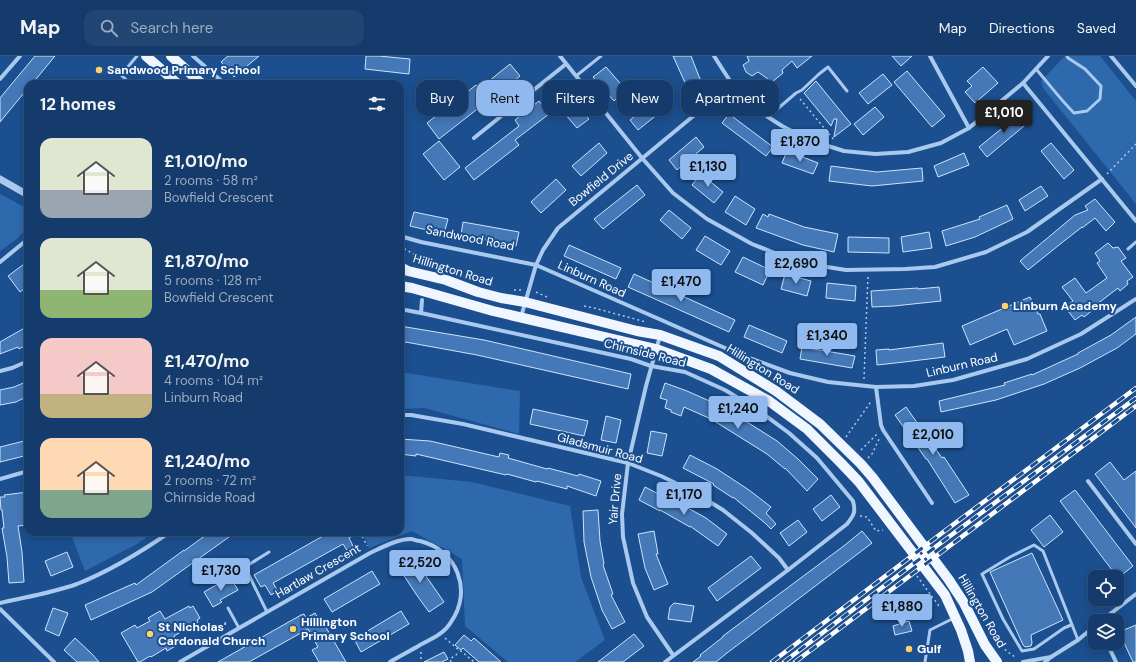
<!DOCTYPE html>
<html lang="en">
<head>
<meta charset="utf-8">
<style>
  :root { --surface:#143b6b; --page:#214673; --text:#f1f3f6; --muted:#9dadc1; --line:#33557e; --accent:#90b9f0 }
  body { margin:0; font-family:"DM Sans",sans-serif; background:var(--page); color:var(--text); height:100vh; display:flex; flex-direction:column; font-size:15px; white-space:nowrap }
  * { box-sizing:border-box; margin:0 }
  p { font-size:13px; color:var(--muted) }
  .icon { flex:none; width:22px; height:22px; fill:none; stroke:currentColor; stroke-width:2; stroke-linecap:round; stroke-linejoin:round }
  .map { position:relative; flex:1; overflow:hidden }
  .drawer { position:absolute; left:24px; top:24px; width:380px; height:456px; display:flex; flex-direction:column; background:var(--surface); border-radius:12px; box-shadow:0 2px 10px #0003,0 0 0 1px var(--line) }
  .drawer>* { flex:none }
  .top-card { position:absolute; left:416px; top:24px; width:380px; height:36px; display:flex; gap:8px }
  .tools { position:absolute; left:1088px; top:514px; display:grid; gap:8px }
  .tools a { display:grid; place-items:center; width:36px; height:36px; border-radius:8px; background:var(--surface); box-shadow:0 2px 10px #0003,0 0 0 1px var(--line); font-size:20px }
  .price { position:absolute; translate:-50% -34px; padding:0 9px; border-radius:4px; background:var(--accent); color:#111; font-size:13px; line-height:26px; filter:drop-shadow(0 1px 2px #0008) }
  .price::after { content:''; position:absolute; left:50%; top:24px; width:12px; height:9px; margin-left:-6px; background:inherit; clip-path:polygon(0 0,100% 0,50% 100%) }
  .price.current { background:#222; color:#fff }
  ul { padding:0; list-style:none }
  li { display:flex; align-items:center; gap:12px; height:100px; padding:0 16px }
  li span { display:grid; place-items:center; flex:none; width:112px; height:80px; border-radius:12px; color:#555 }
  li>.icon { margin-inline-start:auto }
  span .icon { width:48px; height:48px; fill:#fffc; stroke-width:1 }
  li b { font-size:17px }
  h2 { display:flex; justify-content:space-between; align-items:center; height:48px; padding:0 16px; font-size:17px }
  .tag { padding:0 14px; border-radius:12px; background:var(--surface); box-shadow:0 2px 10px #0003,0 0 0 1px var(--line); font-size:14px; line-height:36px }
  .tag.current { background:var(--accent); color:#111 }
  header { display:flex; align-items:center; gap:24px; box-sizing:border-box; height:56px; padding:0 20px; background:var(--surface); border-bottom:1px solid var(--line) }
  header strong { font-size:19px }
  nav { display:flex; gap:22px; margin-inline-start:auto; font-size:14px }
  .search { width:280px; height:36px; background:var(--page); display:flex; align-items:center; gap:10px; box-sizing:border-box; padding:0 14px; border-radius:12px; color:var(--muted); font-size:15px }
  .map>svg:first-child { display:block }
  .green { fill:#2e69ad }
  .building { fill:#4478b7; stroke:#cfe3fa }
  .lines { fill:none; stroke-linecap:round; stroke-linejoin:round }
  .path { stroke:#a9c9ee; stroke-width:1.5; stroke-dasharray:2 3; stroke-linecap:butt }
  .service { stroke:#a9c9ee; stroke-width:3 }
  .minor { stroke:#a9c9ee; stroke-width:4 }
  .tertiary { stroke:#a9c9ee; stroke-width:7 }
  .primary { stroke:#f0f6ff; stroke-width:10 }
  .rail-casing { stroke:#fff; stroke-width:4.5 }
  .rail { stroke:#1b4f8f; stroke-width:3; stroke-dasharray:9; stroke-linecap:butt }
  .poi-dot { fill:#ffd166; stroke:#1b4f8f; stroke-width:1.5 }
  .labels { text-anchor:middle; stroke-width:4; stroke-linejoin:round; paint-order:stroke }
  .poi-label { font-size:12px; font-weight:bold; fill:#fff; stroke:#1b4f8f; text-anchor:start }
  .street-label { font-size:12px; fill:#fff; stroke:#1b4f8f }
</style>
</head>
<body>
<header>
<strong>Map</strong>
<div class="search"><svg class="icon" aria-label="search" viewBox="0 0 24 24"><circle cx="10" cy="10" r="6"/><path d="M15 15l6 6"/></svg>Search here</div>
<nav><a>Map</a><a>Directions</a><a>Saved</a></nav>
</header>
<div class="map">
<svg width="1136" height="606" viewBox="0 0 1136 606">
  <rect width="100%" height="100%" fill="#1b4f8f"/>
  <g class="green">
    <path d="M1065,0H1100L1136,45V148L1043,32L1041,25Z"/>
    <path d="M0,138L28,153V171L18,182L0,195Z"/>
    <path d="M400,316L520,335L519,378L424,352L400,353Z"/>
    <path d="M400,419L472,426L570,450L581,521L605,584L575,606H508L465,570L462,503L412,475L369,492L362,476H400Z"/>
    <path d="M70,476H154L137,488L85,515Z"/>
  </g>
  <g class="building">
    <path d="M35,0H55L32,28H28V32L0,66V42Z"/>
    <path d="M228,0H259L234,21L221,6Z"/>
    <path d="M366,0H379L410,3L409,18L365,13Z"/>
    <path d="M673,0H691L700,23L686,29Z"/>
    <path d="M747,0H812L797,12L792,5L782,14L783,17L772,26L758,16L752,20L746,16L743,9L749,5Z"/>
    <path d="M892,0H912L901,10Z"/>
    <path d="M510,8L520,20L495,41L494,40L439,83L427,67L476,29L479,33Z"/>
    <path d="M606,11L626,34L614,45L593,21Z"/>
    <path d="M983,11L998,27L975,47L965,36L972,30L967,25Z"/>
    <path d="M907,15L945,60L932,71L894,26Z"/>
    <path d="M883,18L892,29L868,48L859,37Z"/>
    <path d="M816,25L851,68L834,81L837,63H834L831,70L804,37Z"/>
    <path d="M569,39L589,63L577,72L557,49Z"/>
    <path d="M660,40L668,50L638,74L630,64Z"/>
    <path d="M539,45L549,58L515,84L519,89L474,124L465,112L519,70L515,64Z"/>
    <path d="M875,51L884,61L863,79L854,68Z"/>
    <path d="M1022,56L1030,65L987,101L979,91Z"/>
    <path d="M729,58L773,91L766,100L722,67Z"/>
    <path d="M696,81L704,91L677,114L669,104Z"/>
    <path d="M439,85L460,111L444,124L423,98Z"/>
    <path d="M599,87L607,97L581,120L572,110Z"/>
    <path d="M1051,87L1074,114L1064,123L1041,95Z"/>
    <path d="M787,95L818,107L813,118L782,107Z"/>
    <path d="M964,97L969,109L938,121L934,110Z"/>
    <path d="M831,110L877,116L922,112L923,125L872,130L829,125Z"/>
    <path d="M701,118L723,136L714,147L692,129Z"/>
    <path d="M556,123L566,134L541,157L531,146Z"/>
    <path d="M637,129L645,139L603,173L594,163Z"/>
    <path d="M1041,130L1048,140L1025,155L1019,144Z"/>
    <path d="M735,140L755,153L746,169L725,156Z"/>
    <path d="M1095,143L1115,166L1106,175L1095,162L1082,172V171L1064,185L1028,214L1020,205L1075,159L1088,154L1085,150Z"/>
    <path d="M1007,149L1013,163L975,181L946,190L942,175L980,163L979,161Z"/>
    <path d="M669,154L691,172L682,183L660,164Z"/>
    <path d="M414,156L448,163L444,178L410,170Z"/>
    <path d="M763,158L768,161L769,158L804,171L838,178L834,196L803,189L756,172Z"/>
    <path d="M463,166L519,176L516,190L461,179Z"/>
    <path d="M929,176L932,192L903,196L901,181Z"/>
    <path d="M705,180L730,195L721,209L696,194Z"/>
    <path d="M848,181L889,182V197L848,196Z"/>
    <path d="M1108,187L1113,192L1118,191L1126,202L1121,205L1133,221L1127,225L1128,228L1120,235L1118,232L1092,252L1094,253L1084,261L1082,259L1075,264L1065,251L1073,245L1062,231L1075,222L1086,237L1107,222L1097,207L1100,205L1095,197Z"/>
    <path d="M569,189L621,212L616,223L564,200Z"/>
    <path d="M743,201L770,214L763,229L735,216Z"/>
    <path d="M28,205V230L20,236L8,220Z"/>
    <path d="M634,218L735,264L729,276L628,231Z"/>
    <path d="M785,218L811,225L807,240L781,233Z"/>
    <path d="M827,227L856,230L855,245L826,242Z"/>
    <path d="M939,231L941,245L894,250L872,251L871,235L918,232V233Z"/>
    <path d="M1030,241L1038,258H1040L1047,275L1014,289L1007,273L970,289L962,270Z"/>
    <path d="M1136,261V278L1117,292L1080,312L1044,328L996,344L941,356L939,345L1005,329L1004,327L1032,318V319L1078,298V297L1111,279Z"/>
    <path d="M749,269L787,285L782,297L744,281Z"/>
    <path d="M28,270V288L19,293L18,291L0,298V286Z"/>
    <path d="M400,270L484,284L631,318L628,333L477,299L400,285Z"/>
    <path d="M943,287L945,301L904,306L877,309L876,294L889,293V294Z"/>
    <path d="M802,291L855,300L852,312L800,303Z"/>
    <path d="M28,325V340L16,346L0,349V334L14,331Z"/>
    <path d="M665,327L687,335L723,351L747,366L777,385L798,403L818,423L807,435L785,412V413L767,398L711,363L684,351L681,360L671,356V354L665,352L667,344L660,342Z"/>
    <path d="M906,351L942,402L944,401L969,439L955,447L927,403H926L895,359Z"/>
    <path d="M533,353L588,365L584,380L530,368Z"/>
    <path d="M606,360L621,364L616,387L601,384Z"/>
    <path d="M651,375L667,378L662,400L647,397Z"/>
    <path d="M400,383L430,385L499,401L500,397L509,399L508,402L547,413L548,412L578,420L579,418L601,425L596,440L567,430V433L537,425L536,426L507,418L506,419L416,398V400L400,398Z"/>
    <path d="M28,384V399L0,406V391Z"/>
    <path d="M690,399L717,413L749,434L771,451L766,457L776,468L771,473L765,467L733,441V442L713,429L714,428L683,412Z"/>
    <path d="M1110,406L1124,424L1136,415V472L1095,418Z"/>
    <path d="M645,431L676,447L677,446L706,462L727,478L718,490L690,470V471L660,454V455L639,444Z"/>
    <path d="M1075,434L1133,510L1118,522L1060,445Z"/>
    <path d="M28,436V469L18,470L22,496L24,526L9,527L7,501L2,472H4L2,454H1L0,441H5L4,439Z"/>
    <path d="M831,439L840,451L822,465L813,453Z"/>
    <path d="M598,454L600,485L604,508L603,509L613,538L611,539L625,566L612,573L602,554L591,521L584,486L583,455Z"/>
    <path d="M1050,459L1063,476L1044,491L1031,474Z"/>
    <path d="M798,464L807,476L789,490L780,477Z"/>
    <path d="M654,475L658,498H656L668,528L654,534L645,512L638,478Z"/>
    <path d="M862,475L872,487L847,506L727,597L716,606H693L701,600L700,599L723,581V580L845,489Z"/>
    <path d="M210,476H236L152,536L91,564L85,549L135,527L136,529L184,494V495Z"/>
    <path d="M330,476H358L349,482L354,492L348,496L343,488L273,527L278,535L271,539L265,529L261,531L254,519Z"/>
    <path d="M67,496L73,511L51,520L45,505Z"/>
    <path d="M1032,497L1063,564L1031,579L1032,587L1031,590L1025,591L1023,589L990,516Z"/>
    <path d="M412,500L444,546L429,556L416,538L397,509Z"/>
    <path d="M751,500L761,512L717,545L708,532Z"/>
    <path d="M372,515L380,528L332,556L324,543Z"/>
    <path d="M230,521L238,534L220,544L222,546L213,551L204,536Z"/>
    <path d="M674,547L694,550L691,566L668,563L670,551Z"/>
    <path d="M189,550L190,552L193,550L200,562L197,564L198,566L174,580L179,588L167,595L166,592L151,601L150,600L140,606H138L121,577L135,569L137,572L150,565L148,562L160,555L165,563Z"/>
    <path d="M53,552L68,557L59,580L45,574Z"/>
    <path d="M401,555L409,568L361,596L354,583Z"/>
    <path d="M315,557L318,562L320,561L346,606H319L312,594L318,591L308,573L249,606H218L301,559L304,558L306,562Z"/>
    <path d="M909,565L912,575L895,579L893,570Z"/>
    <path d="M1136,569V606H1133L1119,576Z"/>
    <path d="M634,578L644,590L623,606H598Z"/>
    <path d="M464,579L471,585L474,582L501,606H479L463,592L461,594L455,589Z"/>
    <path d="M75,582L92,598L99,606H77L64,594Z"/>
    <path d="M444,596L448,603L442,606H424Z"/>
  </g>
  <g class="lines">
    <g class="path">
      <path d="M800,43L835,85"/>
      <path d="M1107,118L1136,88"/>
      <path d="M400,190L427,206L439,211"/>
      <path d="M514,234H523"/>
      <path d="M536,236L547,241"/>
      <path d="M584,250L594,252L646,266"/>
      <path d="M864,323L868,219"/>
      <path d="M846,381L870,347L872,346"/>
      <path d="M861,394L878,377"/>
      <path d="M868,402L872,398L880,381"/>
      <path d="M860,460L867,461L876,475L883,474"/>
      <path d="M360,476L367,490"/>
      <path d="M914,516L939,550"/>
      <path d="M989,574C998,586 1004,595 1017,602"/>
      <path d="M445,582L460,595H461L474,606"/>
      <path d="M421,596V606"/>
      <path d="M451,606L450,603L456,599L459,595"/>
    </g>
    <g class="service">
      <path d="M1036,13C1049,28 1060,43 1074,57L1087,55L1100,43L1101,30L1085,13L1068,2L1067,0"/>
      <path d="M576,20L601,0"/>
      <path d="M131,28L121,19L137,0"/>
      <path d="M768,61L796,37L802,34L819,18L828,11L847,35"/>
      <path d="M1128,193L1136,186"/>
      <path d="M228,552L239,572"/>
      <path d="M267,556L245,511L269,496"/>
      <path d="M1071,569L1064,572L1034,593L1022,595L1003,563L982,518L1010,501L1034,489L1043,495L1078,584"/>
      <path d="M925,606L930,574L954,562"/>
    </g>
    <g class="minor">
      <path d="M193,0L225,28"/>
      <path d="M560,0L642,102L673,137L707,163L752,188L785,201L821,210L846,214L905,213L935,211L986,196L1027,176L1102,123"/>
      <path d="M714,0L732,28L749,45L768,61L782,70L809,84L844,95L875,98L908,96L941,87L969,72L1023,27L1048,0"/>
      <path d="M930,0L969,72"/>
      <path d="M1111,0L1136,30"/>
      <path d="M0,23L20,0"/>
      <path d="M1023,27L1136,165"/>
      <path d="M474,82L566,8"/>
      <path d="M400,180L421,186L536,209L741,299L790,317L828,326L876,331L914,330L953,324L1027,303L1081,278L1136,243"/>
      <path d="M0,206L28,183"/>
      <path d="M400,253L421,257L631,303L651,310L685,316L725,334L758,354L789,377L817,402L853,445C856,456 854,459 847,468L788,514L665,606"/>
      <path d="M421,257L422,244"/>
      <path d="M521,261L536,209L543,194L558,172L732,28"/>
      <path d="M660,280L646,330L628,407L622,458L623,481L633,527L647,561L673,599"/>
      <path d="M0,315L12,312L28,305"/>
      <path d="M876,331L881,369L883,374L932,447"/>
      <path d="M400,359H411L463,368L628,407L661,420L692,435L723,454L752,477L779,502L788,514"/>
      <path d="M0,423L28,415"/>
      <path d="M1088,425L1136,488"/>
      <path d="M0,547C26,541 52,537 77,528C110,515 141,496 170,476"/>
      <path d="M0,553L54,606"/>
      <path d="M1101,565L1136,538"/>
      <path d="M1107,587L1116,606"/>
      <path d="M180,606L370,497C383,491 397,483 411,483C413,483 417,485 420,485C457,494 473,535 451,566C444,578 431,583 420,589C410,595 400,600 390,606"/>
      <path d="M1023,606L1051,601"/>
      <path d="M1045,606L1051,601L1078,584L1095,570"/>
    </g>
    <path class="tertiary" d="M0,123L28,139"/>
    <g class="primary">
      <path d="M146,0L178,28"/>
      <path d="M171,0L202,28"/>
      <path d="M400,211L408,215L446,224L478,236L501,242L525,246L637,275L660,279L719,300L776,335L820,368L861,408L873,422L949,524L964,547L985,589L997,606"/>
      <path d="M400,230L412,232L493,255L656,293L711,313L769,345L807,373L841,407L859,426L945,539L961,574L968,595L970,606"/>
    </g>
    <defs>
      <g id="rail">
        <path d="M772,606L942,477L1136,332"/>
        <path d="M784,606L946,483L1136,342"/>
        <path d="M795,606L1136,350"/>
      </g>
    </defs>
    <use href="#rail" class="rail-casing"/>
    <use href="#rail" class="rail"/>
  </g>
  <g class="poi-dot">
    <circle cx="99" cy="14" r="4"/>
    <circle cx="1005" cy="250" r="4"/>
    <circle cx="293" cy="573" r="4"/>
    <circle cx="150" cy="578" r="4"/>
    <circle cx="909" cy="593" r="4"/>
  </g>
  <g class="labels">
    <g class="poi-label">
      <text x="107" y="18">Sandwood Primary School</text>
      <text x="1013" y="254">Linburn Academy</text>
      <text x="301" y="570">Hillington<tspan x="301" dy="14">Primary School</tspan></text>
      <text x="158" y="575">St Nicholas'<tspan x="158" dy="14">Cardonald Church</tspan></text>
      <text x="917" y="597">Gulf</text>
    </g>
    <g class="street-label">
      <text transform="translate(601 123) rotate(-39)" y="4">Bowfield Drive</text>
      <text transform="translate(470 182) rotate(11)" y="4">Sandwood Road</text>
      <text transform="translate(453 214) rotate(17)" y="4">Hillington Road</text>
      <text transform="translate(592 223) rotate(24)" y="4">Linburn Road</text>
      <text transform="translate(645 297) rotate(14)" y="4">Chirnside Road</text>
      <text transform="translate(962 309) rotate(-13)" y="4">Linburn Road</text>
      <text transform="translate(763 313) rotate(32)" y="4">Hillington Road</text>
      <text transform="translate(600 392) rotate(15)" y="4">Gladsmuir Road</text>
      <text transform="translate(615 443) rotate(-85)" y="4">Yair Drive</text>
      <text transform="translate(318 515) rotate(-30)" y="4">Hartlaw Crescent</text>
      <text transform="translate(982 555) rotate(60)" y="4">Hillington Road</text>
    </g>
  </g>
</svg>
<div class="tools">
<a><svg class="icon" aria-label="locate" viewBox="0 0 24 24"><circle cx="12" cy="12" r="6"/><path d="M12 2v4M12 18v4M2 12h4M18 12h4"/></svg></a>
<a><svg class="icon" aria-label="layers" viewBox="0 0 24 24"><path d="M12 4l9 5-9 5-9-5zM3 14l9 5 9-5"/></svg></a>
</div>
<b class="price current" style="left:1004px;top:78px">£1,010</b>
<b class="price" style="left:800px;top:107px">£1,870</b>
<b class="price" style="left:708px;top:132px">£1,130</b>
<b class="price" style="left:796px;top:229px">£2,690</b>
<b class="price" style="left:681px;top:247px">£1,470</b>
<b class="price" style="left:827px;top:301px">£1,340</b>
<b class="price" style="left:738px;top:374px">£1,240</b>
<b class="price" style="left:933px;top:400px">£2,010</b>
<b class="price" style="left:684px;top:460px">£1,170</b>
<b class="price" style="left:420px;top:528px">£2,520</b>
<b class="price" style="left:221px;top:536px">£1,730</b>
<b class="price" style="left:902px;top:572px">£1,880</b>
<div class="top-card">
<a class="tag">Buy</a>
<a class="tag current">Rent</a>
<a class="tag">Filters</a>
<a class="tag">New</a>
<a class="tag">Apartment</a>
</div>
<section class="drawer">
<h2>12 homes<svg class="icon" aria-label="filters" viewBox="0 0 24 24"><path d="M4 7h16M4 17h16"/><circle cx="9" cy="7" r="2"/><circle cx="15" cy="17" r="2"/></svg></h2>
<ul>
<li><span style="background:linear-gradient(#dfe7d0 65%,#9aa5b1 0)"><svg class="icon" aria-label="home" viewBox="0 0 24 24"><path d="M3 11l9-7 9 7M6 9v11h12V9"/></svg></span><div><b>£1,010/mo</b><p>2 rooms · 58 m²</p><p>Bowfield Crescent</p></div></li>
<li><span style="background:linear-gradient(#dfe7d0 65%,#8fb573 0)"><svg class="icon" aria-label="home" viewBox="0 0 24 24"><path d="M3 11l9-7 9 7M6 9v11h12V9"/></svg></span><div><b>£1,870/mo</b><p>5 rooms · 128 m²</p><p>Bowfield Crescent</p></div></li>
<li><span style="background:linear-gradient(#f6c9c9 70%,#c2b280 0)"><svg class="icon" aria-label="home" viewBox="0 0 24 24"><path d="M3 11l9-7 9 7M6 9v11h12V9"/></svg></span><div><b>£1,470/mo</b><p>4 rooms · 104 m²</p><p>Linburn Road</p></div></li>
<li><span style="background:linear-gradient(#ffd9b3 65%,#7fa58c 0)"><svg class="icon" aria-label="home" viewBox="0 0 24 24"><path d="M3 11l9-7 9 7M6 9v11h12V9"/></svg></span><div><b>£1,240/mo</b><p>2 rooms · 72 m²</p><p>Chirnside Road</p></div></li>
</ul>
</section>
</div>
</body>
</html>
